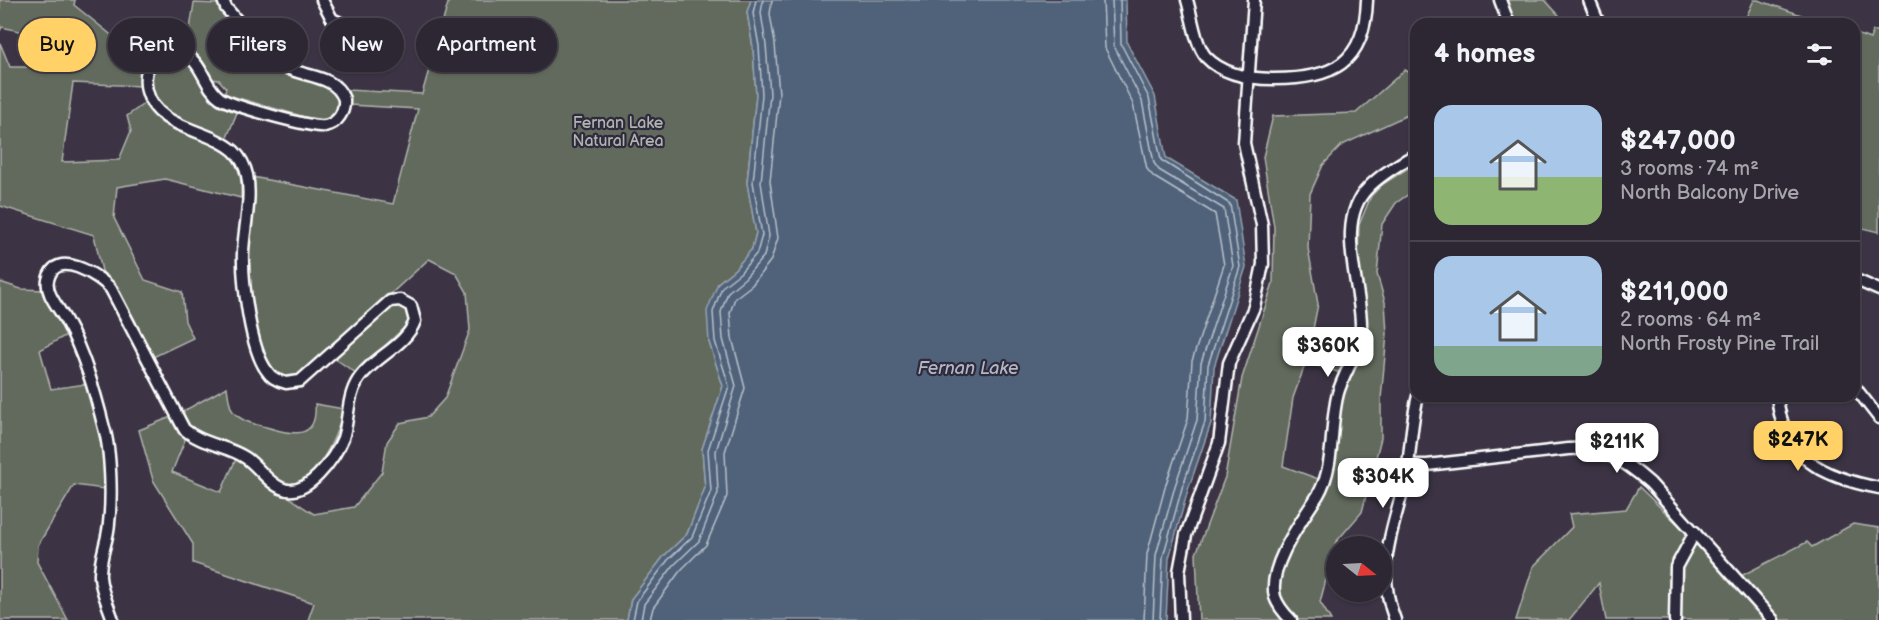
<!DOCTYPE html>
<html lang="en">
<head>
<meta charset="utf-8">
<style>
  :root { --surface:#2d2733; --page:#39333f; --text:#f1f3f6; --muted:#a7a5ac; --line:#48444e; --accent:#ffd166 }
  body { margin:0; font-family:"Balsamiq Sans",sans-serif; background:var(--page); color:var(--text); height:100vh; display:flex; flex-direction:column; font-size:22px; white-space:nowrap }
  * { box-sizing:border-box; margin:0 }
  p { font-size:20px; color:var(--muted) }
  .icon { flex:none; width:33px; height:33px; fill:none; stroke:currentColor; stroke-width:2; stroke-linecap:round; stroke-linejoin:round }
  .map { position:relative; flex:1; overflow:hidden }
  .drawer { position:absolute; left:1410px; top:18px; width:450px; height:384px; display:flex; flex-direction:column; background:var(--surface); border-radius:18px; box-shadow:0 2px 4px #0004,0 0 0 2px var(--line) }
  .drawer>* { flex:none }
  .guide { position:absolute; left:18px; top:18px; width:570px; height:54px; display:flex; gap:12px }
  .needle { width:39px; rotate:108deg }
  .tools { position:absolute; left:1326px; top:536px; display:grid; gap:12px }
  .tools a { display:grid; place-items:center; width:66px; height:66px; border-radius:50%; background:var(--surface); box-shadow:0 2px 4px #0004,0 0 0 2px var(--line); font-size:30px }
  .price { position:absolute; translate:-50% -51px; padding:0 14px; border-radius:12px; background:#fff; color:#222; font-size:20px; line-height:39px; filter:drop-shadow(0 2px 3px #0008) }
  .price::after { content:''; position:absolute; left:50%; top:36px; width:18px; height:14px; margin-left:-9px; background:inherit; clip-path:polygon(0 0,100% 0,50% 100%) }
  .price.current { background:var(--accent); color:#111 }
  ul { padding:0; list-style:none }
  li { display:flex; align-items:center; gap:18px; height:150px; padding:0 24px }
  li+li { border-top:2px solid var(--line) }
  li span { display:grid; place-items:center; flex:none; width:168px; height:120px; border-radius:18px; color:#555 }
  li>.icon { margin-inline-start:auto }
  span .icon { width:72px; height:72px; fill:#fffc; stroke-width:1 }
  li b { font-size:26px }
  h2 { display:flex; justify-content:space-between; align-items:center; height:72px; padding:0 24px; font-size:26px }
  .tag { padding:0 21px; border-radius:27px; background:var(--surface); box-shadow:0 2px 4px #0004,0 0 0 2px var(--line); font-size:21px; line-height:54px }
  .tag.current { background:var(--accent); color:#111 }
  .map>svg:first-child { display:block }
  .green { fill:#626a5d; stroke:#b0b4ae; stroke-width:1.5 }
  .water { fill:#4f627a; stroke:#95a1af; stroke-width:1.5 }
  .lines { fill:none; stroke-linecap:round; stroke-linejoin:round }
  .shore { stroke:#b9c0ca; stroke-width:1.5 }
  .minor-casing { stroke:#fff; stroke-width:15 }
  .minor { stroke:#2f2a3d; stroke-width:10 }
  .labels { text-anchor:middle; stroke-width:4.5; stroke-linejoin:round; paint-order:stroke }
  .park-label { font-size:16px; fill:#b0b4ae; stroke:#2f2a3d }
  .water-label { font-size:18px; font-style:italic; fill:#b0b8c3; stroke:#2f2a3d }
</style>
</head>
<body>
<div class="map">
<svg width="1879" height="620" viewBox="0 0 1879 620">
  <rect width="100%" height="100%" fill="#3c3444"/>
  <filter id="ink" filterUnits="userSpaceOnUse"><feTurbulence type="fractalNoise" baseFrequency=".0167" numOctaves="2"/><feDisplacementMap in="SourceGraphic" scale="12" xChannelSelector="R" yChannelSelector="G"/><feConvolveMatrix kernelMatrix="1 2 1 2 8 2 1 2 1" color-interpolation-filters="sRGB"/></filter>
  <g filter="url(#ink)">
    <g class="green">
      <path d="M0,0H75L74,5L145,62L141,86L73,83L62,162L119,160L131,131L127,116L145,103L157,117L227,152C241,167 242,179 241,198L165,179L117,187L114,218L145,280L182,292L185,321L193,338L151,358L123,298L102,271L94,235L0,206V43L10,67H54L23,32L2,27L0,31Z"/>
      <path d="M449,0H751L747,12L753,47L756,95L747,182L756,233L752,249L735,269L718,283L709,342L723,386L702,449L705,488L687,534L664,556L631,599L627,620H308L314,603L193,563V544L153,480L139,430L171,417L186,437L172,472L221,492L236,459C263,475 286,497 314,514L354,507L382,472L387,442L400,423L428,417L445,398L470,330L467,292L456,273L429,259L305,372C295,376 285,380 275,372C259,359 248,287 248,265C247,236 252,206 252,177L393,204L418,109L350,105L347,90L422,94Z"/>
      <path d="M1505,0H1545L1567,24H1515Z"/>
      <path d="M1754,0H1758L1827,24H1743Z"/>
      <path d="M194,3L220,4L261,55L278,70L334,90C340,102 340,110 331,120L319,121L224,94L226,88L219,80L211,79L198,58L187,49Z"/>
      <path d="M276,14L303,31L293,47L266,31Z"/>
      <path d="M1873,31H1879V232L1854,226V33L1870,39Z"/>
      <path d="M173,57L185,59C207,84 203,96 238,110L226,140C200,128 144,115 150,77C152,64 163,60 173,57Z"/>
      <path d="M1405,70L1416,76V111L1342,145L1323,165L1310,194L1308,248L1318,304L1310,344L1347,355L1341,373L1306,362L1293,398L1283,466L1329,483L1344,387L1367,343V323L1358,259L1359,225L1371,196L1383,184L1416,163V189L1396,203L1382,224L1377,274L1385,302L1387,334L1381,399V438L1362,512L1336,542L1320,602L1331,620H1199L1196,554L1225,477L1242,378L1273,283L1274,227L1263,157L1273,116L1356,113Z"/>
      <path d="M0,282L21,289L43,290L70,333L40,350L51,389L86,384L103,434L104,489L74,485L38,545L37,562L68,620H0Z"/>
      <path d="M396,305L407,310L409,323L356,373L334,358L389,307Z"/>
      <path d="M227,387C228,394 229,404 232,410C239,421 254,424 266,427C290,434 318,442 315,404L344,409C339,431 313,495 283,483C267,477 257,457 240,450C217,439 193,437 180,413Z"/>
      <path d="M1639,487L1735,579L1807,542L1812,547L1853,524L1879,528V620H1606L1599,583L1569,620H1516L1533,567L1572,527L1569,514L1626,509Z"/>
    </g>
    <path class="water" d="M751,0H1126L1127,43L1155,96L1166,158L1236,200L1246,267L1214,367L1211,423L1188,490L1169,558L1166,620H627L631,599L664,556L687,534L705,488L702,449L723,386L709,342L707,311L718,283L735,269L752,249L756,233L747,183L756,95L753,47L747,12Z"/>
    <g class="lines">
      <g class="shore">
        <path d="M1103,0L1105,48L1133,104L1147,169L1154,177L1215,214L1224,265L1192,361L1188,419L1166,484L1147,554L1144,620"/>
        <path d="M1112,0L1114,46L1142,101L1154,163L1159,170L1224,209L1233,266L1201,363L1197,420L1175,486L1156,555L1153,620"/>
        <path d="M1120,0L1121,44L1149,98L1161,160L1230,204L1240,267L1208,365L1205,422L1182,488L1163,557L1160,620"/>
        <path d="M633,620L637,601L668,560L692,537L711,491L708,450L729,386L715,341L713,312L722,287L740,273L757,253L762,235L753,182L762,95L759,46L753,13L756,0"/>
        <path d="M641,620L644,604L674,565L699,541L718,493L716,451L736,386L723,339L721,312L728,292L745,278L764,256L769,236L761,182L770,94L766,45L761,13L763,0"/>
        <path d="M650,620L653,608L680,571L706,545L727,496L725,452L745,388L732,338L730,313L735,298L752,285L771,260L778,238L770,181L779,94L775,44L770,14L772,0"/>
      </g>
      <defs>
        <g id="minor">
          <path d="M322,0L332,19L377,39"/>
          <path d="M1187,0C1192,16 1195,44 1206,57C1223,75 1250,79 1274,79C1332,79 1365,64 1367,0"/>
          <path d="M1500,0L1509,24"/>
          <path d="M1589,0L1599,24"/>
          <path d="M1854,279L1879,290"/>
          <path d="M1854,386L1879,418"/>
          <path d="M1777,396C1783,459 1823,477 1879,488"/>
          <path d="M1408,465H1427L1568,449C1603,447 1624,460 1650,483L1773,620"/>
          <path d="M113,620C109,607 101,591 100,577C99,558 108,541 109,523C112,499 111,451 104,428C95,392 84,353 66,321C60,309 45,294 48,280C55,247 100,276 111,289L184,429C202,445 227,445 246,458C259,467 267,482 281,488C306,500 335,458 343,438C349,419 347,397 358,380C372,358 406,346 415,321L411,306L400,300L390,301L300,381L286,383C278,381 271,378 267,371C250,349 242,280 243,252C244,228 252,199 247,175C245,166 240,157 234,151C208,128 157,130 147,91C145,82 145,72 150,65C157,55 171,50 183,54C202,60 204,87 220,98C232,106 312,128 325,126C338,123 345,112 344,99C334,73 302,78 281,65C260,53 243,26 226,8L223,0"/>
          <path d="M1181,620L1179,572L1186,535L1219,443L1229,363L1254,307L1263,264L1262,225L1244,143L1254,0"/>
          <path d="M1291,620C1285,614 1278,606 1275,597C1267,567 1302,520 1318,495C1336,464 1329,426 1338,393C1345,369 1361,351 1361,325C1361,284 1334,222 1368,188C1381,174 1400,164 1416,154"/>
          <path d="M1395,620C1372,559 1398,524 1408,465C1411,442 1412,419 1418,396"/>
          <path d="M1675,620L1676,567L1695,532"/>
        </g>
      </defs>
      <use href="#minor" class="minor-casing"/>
      <use href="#minor" class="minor"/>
    </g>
  </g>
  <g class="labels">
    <g class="park-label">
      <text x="618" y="128">Fernan Lake<tspan x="618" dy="18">Natural Area</tspan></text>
    </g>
    <g class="water-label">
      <text x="968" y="374">Fernan Lake</text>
    </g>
  </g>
</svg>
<div class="tools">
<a><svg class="needle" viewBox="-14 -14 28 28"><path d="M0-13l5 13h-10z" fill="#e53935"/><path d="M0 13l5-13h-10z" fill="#a7a5ac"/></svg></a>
</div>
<b class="price" style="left:1328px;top:378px">$360K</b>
<b class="price current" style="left:1798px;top:472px">$247K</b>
<b class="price" style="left:1617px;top:474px">$211K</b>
<b class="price" style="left:1383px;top:509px">$304K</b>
<div class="guide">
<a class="tag current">Buy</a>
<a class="tag">Rent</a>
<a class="tag">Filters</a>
<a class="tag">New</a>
<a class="tag">Apartment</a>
</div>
<section class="drawer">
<h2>4 homes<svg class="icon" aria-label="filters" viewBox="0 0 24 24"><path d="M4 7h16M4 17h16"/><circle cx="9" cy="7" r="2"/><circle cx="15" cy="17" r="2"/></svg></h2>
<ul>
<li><span style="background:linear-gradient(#a9c7e8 60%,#8fb573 0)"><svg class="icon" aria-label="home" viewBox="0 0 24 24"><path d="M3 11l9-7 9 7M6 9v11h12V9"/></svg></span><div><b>$247,000</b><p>3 rooms · 74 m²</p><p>North Balcony Drive</p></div></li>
<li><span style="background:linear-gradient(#a9c7e8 75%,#7fa58c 0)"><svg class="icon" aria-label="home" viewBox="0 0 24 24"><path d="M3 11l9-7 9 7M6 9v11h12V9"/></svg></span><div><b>$211,000</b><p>2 rooms · 64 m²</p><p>North Frosty Pine Trail</p></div></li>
</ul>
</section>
</div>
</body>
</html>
